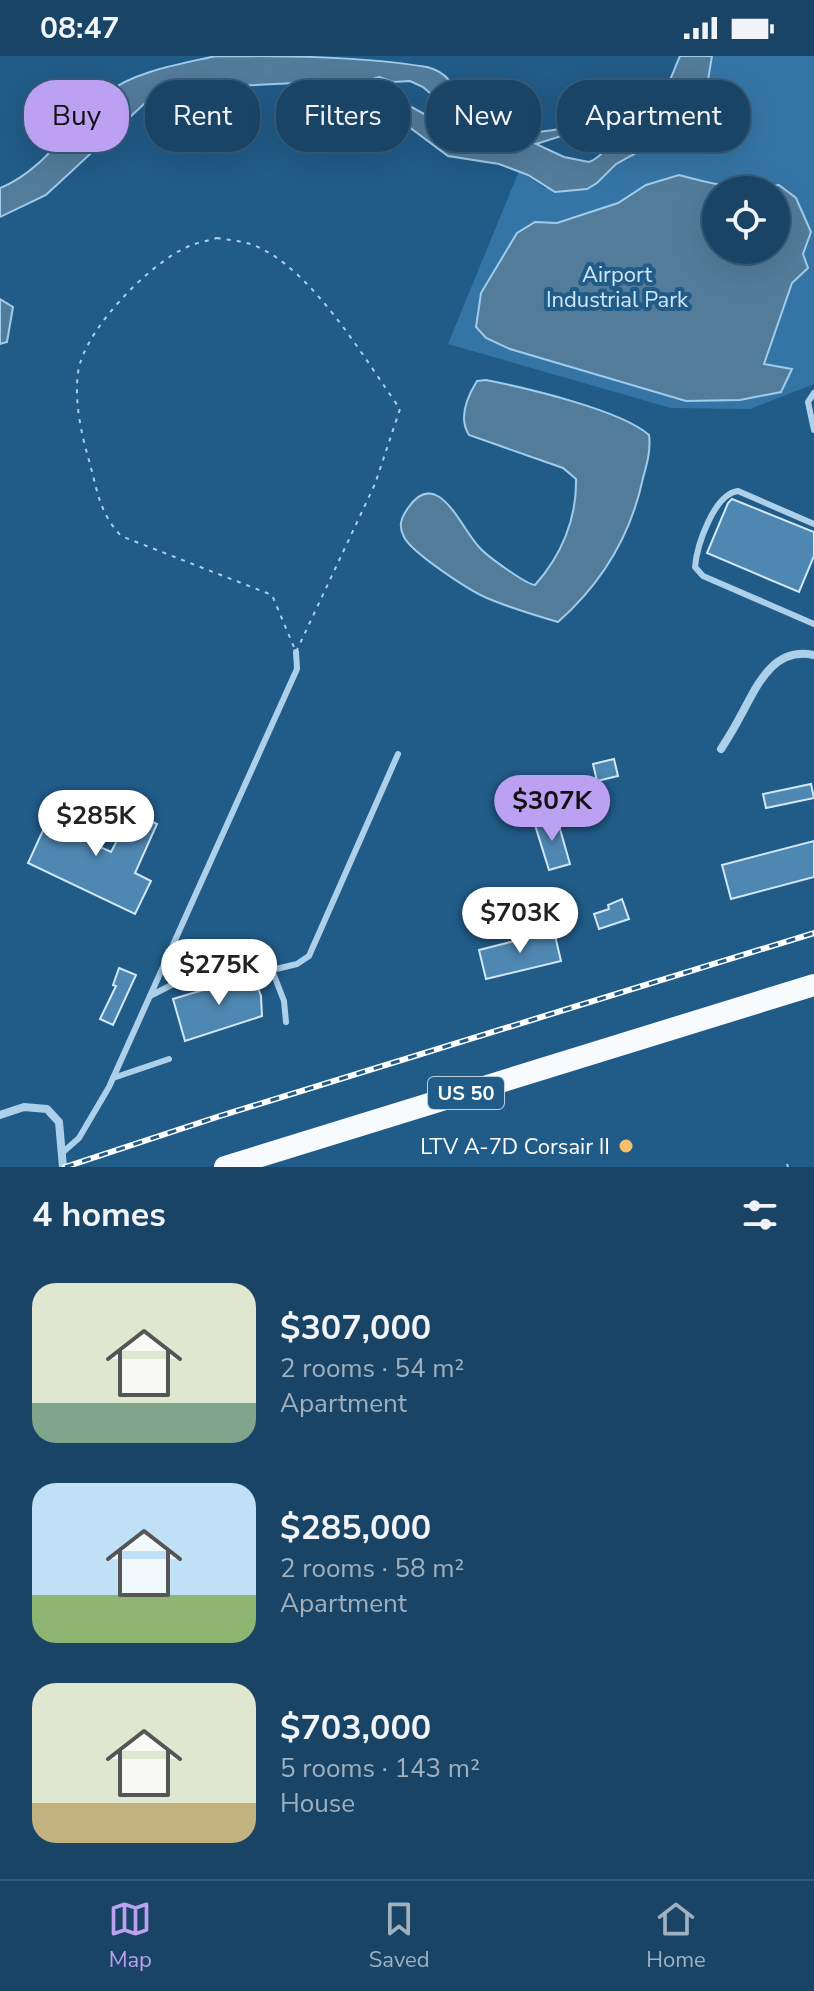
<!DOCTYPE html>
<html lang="en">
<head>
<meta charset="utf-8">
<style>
  :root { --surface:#194466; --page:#264e6f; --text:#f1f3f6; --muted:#9fb0bf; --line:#375c7a; --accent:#bca0f2 }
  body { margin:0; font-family:"Nunito Sans",sans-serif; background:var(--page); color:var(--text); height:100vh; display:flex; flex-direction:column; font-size:30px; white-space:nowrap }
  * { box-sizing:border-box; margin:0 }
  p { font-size:26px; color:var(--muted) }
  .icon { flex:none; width:44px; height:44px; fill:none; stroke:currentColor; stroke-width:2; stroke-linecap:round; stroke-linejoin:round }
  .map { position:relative; height:1111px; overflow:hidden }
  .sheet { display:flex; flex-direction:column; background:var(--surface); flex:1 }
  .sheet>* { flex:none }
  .top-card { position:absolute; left:24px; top:24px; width:766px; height:72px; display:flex; gap:16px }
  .fabs { position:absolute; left:702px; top:120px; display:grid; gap:16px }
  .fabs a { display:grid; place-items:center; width:88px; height:88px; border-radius:50%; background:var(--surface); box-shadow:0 8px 32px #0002,0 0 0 2px var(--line); font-size:40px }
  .price { position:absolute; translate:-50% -68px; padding:0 18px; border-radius:28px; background:#fff; color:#222; font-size:26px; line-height:52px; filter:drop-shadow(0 2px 4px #0008) }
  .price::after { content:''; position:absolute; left:50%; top:48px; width:24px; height:18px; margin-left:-12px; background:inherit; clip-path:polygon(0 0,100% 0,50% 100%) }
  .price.selected { background:var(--accent); color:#111 }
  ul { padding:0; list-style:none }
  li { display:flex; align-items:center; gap:24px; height:200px; padding:0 32px }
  li span { display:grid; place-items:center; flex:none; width:224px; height:160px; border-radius:24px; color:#555 }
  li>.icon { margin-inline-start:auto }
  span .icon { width:96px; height:96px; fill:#fffc; stroke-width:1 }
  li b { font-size:34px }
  h2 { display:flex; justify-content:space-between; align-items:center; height:96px; padding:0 32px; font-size:34px }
  .pill { padding:0 28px; border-radius:32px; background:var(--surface); box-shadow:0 8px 32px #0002,0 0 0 2px var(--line); font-size:28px; line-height:72px }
  .pill.selected { background:var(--accent); color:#111 }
  .status { display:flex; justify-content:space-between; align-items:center; height:56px; padding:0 40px; background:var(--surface); direction:ltr }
  .status svg { height:22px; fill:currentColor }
  .tabs { display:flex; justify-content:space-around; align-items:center; height:112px; border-top:2px solid var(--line); background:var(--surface); font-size:22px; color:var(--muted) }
  .tabs a { display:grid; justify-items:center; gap:4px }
  .tabs .selected { color:var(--accent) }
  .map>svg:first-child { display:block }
  .green { fill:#3575a5; fill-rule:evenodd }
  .water { fill:#537c9b; stroke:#a0cceb; stroke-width:2; fill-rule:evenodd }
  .building { fill:#4e87b2; stroke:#d0e7f7; stroke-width:2 }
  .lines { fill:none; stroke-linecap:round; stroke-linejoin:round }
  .path { stroke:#acd0ea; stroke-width:2; stroke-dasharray:4 6; stroke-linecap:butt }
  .service { stroke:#acd0ea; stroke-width:6 }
  .minor { stroke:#acd0ea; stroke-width:8 }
  .trunk { stroke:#f8fbfe; stroke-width:22 }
  .rail-casing { stroke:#fff; stroke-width:6 }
  .rail { stroke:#215b88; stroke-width:3; stroke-dasharray:9; stroke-linecap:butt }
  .poi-dot { fill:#f7be6d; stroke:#215b88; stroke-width:3 }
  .labels { text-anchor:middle; stroke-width:8; stroke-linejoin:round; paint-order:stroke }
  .shield { fill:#215b88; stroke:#bccedb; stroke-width:2 }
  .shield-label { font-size:20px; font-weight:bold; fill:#fff }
  .park-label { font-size:22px; fill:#d0e7f7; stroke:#215b88 }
  .poi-label { font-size:22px; fill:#fff; stroke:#215b88; text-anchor:end }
</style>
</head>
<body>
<div class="status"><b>08:47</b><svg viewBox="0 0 49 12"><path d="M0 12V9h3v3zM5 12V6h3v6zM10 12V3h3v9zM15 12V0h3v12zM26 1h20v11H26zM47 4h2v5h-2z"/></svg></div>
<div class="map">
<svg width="814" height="1111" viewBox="0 0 814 1111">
  <rect width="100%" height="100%" fill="#215b88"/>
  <path class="green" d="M712,0H814V328L750,353L671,352L448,288L519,115L545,132L597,127L616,108L627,104L653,82L702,35L708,24ZM716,134H776V194H716Z"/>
  <g class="water">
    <path d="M216,0C286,0 359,0 427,11C463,20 455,55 482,71C503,85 552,73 577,71C591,69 606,72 620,70C628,69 640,62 647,57C665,43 671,20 680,0H712L708,24L702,35L638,96L616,108L597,127L587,133L555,136L528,119L499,108L448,100L397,62L359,48L328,30L296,27L172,33L144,48L46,139L0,161V132C44,115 70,68 105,38C135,15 180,8 216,0ZM379,21L393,26L410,25L423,31L445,50L447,61L472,86L438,78L428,60L373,30V23ZM574,76L621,80C606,87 605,100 589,106L564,101L536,88Z"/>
    <path d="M679,119C719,130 738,134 779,129L796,142L811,176L803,198L808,212L792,227L764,308L792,313L781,336L740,344L686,345L510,293L486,282L476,271L481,237L517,177L535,166L557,167L618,147L646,129ZM716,134H776V194H716Z"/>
    <path d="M0,243L13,251L7,286L0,288Z"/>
    <path d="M486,324C526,332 621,354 649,379C651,394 647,408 643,422C631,479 601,528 558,566C534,559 510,552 487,542C470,535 412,497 404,481C398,470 401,462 408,452C438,408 462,475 480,492C488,501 526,528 535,529C561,500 577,463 576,423L563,412L469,379C458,362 467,341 477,325Z"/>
  </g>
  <g class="building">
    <path d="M732,443L814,476V500L799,536L707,497L728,447Z"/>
    <path d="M614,703L618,720L597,725L593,708Z"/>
    <path d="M811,728L814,742L766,752L763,738Z"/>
    <path d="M56,746L82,757L74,779L111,796L132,756L157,768L135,817L151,825L135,858L28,807Z"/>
    <path d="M556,759L570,808L549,814L534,766Z"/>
    <path d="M814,785V821L731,843L722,809Z"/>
    <path d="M622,843L629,863L599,873L594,858L609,853L608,849Z"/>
    <path d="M554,875L561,905L486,923L479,894Z"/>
    <path d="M119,912L136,919L113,969L100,963L116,930L113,929Z"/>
    <path d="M253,919L261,940L262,960L185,985L173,943Z"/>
  </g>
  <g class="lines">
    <g class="path">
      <path d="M217,182C228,184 242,185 253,189C311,211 364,302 400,353L375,428L296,596L272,539L121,480C100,457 98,438 90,408C82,381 74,347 78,317C83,275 149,208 187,191C196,187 207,185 217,182Z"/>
      <path d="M787,1108L788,1111"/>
    </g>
    <g class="service">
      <path d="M814,337L808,346L814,374"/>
      <path d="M814,468L738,435C714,438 697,489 695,511L703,520L814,568"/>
      <path d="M272,914L284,945L286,966"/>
      <path d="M150,940L197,916L243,905L272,914L297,908L309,900L398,698"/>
      <path d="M113,1022L169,1003"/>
      <path d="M62,1097L79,1082L109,1031L297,613L296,596"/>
    </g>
    <g class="minor">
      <path d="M721,693C728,682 735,671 741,659C757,630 773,590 814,599"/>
      <path d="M0,1059L24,1051L47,1053L59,1066L63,1111"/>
    </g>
    <path class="trunk" d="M225,1111L814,929"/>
    <defs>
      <path id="rail" d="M65,1111L220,1060L814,877"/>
    </defs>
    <use href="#rail" class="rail-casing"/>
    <use href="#rail" class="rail"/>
  </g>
  <circle class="poi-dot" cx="626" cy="1090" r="8"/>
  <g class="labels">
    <rect class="shield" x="428" y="1021" width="76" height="32" rx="6"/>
    <g class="shield-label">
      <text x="466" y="1044">US 50</text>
    </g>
    <g class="park-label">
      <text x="617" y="226">Airport<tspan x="617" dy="25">Industrial Park</tspan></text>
    </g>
    <g class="poi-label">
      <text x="610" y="1098">LTV A-7D Corsair II</text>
    </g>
  </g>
</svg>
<div class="fabs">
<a><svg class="icon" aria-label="locate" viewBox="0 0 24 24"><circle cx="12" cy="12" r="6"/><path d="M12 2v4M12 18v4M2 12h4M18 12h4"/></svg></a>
</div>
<b class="price selected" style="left:552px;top:787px">$307K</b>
<b class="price" style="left:96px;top:802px">$285K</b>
<b class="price" style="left:520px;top:899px">$703K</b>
<b class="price" style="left:219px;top:951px">$275K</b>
<div class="top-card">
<a class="pill selected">Buy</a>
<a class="pill">Rent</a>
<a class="pill">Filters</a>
<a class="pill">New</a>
<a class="pill">Apartment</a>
</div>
</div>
<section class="sheet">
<h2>4 homes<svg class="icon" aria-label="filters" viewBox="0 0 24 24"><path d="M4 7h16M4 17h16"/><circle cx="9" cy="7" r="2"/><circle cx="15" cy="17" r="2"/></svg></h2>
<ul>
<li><span style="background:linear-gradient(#dfe7d0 75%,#7fa58c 0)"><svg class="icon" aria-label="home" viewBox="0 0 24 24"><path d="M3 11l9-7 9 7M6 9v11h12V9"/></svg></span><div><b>$307,000</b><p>2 rooms · 54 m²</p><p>Apartment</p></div></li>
<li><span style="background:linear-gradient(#bfe0f5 70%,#8fb573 0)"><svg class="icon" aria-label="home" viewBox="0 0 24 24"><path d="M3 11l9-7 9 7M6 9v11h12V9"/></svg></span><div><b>$285,000</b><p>2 rooms · 58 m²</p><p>Apartment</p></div></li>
<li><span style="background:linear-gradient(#dfe7d0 75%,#c2b280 0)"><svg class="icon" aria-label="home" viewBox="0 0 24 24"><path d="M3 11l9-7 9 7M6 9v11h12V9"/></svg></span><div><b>$703,000</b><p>5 rooms · 143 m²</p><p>House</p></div></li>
</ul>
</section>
<nav class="tabs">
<a class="selected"><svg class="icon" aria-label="map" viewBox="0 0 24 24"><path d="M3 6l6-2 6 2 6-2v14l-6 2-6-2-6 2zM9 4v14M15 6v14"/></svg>Map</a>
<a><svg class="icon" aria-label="saved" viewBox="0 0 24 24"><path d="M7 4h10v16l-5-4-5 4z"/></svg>Saved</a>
<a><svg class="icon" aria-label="home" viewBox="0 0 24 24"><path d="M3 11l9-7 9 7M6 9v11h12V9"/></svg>Home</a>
</nav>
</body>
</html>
